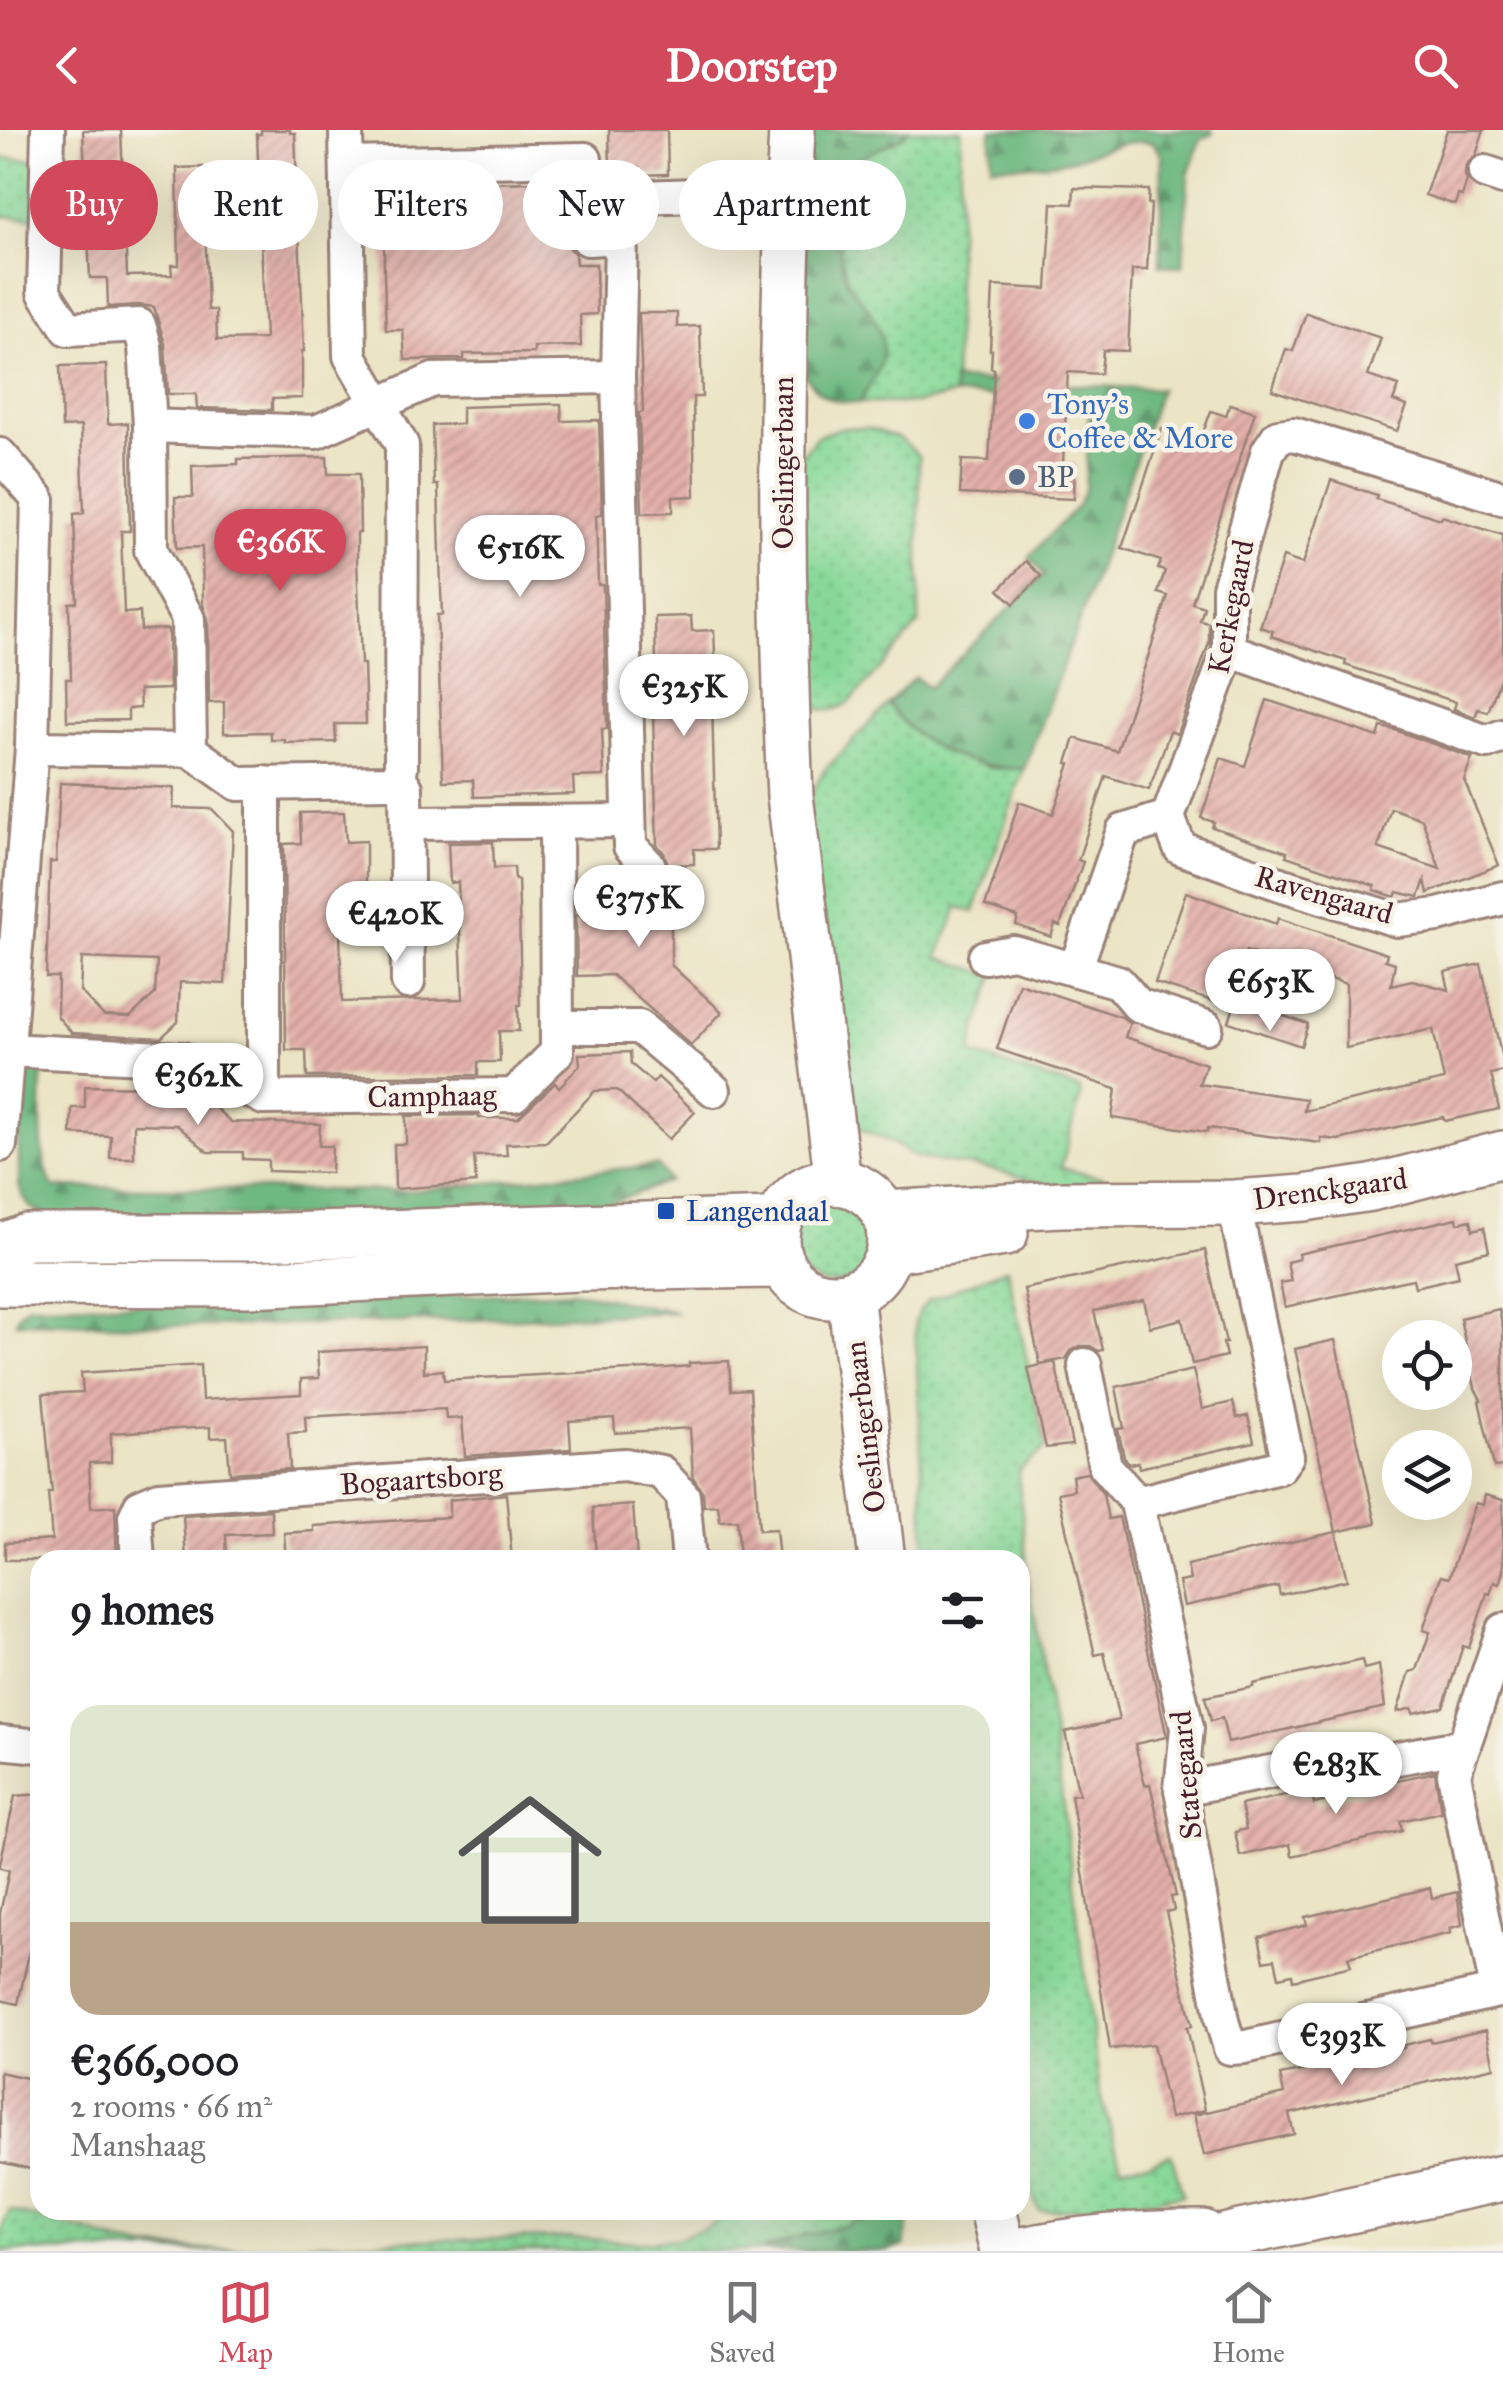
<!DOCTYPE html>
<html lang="en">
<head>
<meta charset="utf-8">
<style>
  :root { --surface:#fff; --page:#f2f2f2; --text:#202124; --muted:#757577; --line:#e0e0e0; --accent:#d1495b }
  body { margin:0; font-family:"IM FELL Great Primer",serif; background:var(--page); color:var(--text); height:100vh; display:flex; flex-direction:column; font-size:38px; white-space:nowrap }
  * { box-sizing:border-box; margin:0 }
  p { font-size:32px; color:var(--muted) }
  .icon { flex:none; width:55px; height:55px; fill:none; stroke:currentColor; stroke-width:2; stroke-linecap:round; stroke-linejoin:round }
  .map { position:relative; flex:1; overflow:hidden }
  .side { position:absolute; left:30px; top:1420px; width:1000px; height:670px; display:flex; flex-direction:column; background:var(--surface); border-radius:30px; box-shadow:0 10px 40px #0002 }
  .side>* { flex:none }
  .guide { position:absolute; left:30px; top:30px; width:1000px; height:90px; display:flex; gap:20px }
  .fabs { position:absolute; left:1382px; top:1190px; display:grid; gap:20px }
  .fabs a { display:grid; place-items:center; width:90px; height:90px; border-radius:50%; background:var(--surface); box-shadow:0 10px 40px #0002; font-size:50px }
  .price { position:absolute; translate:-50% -85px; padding:0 22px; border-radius:35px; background:#fff; color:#222; font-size:32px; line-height:65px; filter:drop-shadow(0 2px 5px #0008) }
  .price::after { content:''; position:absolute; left:50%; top:60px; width:30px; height:22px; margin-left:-15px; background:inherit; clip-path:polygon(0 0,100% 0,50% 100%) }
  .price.selected { background:var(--accent); color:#fff }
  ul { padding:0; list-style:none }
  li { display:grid; align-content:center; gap:20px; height:530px; padding:0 40px }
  li span { display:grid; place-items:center; height:310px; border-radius:30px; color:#555 }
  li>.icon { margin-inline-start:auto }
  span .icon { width:180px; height:180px; fill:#fffc; stroke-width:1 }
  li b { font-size:42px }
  h2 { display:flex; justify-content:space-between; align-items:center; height:120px; padding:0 40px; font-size:42px }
  .tag { padding:0 35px; border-radius:45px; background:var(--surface); box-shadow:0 10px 40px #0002; font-size:35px; line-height:90px }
  .tag.selected { background:var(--accent); color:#fff }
  header { display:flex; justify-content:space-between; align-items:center; height:130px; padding:0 40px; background:var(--accent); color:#fff; font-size:45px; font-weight:700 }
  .tab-bar { display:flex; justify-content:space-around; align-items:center; height:140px; border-top:2px solid var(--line); background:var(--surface); font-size:28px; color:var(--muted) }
  .tab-bar a { display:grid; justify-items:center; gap:5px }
  .tab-bar .selected { color:var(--accent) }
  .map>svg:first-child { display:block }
  .green { fill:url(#green-dots); stroke:#697c62; stroke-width:2.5 }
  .forest { fill:url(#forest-firs); stroke:#5c6c56; stroke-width:2.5 }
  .building { fill:url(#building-hatch); fill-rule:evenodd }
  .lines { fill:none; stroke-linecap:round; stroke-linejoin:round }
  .street-casing { stroke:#9a8278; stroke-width:38 }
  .secondary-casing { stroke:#9a8278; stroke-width:50 }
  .street { stroke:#fff; stroke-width:32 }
  .secondary { stroke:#fff; stroke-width:45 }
  .shop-dot { fill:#3f7fe0; stroke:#f7f3e8; stroke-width:4 }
  .service-dot { fill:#5c6f8a; stroke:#f7f3e8; stroke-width:4 }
  .transit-dot { fill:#1a4fb4; stroke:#f7f3e8; stroke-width:4 }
  .labels { text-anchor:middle; stroke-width:9; stroke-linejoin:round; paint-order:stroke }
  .shop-label { font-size:30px; fill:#366cbe; stroke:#f7f3e8; text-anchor:start }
  .street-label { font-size:30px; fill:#4a1f2b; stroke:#f7f3e8 }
  .service-label { font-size:30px; fill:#4e5e75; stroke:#f7f3e8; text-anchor:start }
  .transit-label { font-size:30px; fill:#164399; stroke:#f7f3e8; text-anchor:start }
</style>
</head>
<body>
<header><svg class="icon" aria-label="back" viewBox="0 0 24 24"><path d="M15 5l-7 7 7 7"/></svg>Doorstep<svg class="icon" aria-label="search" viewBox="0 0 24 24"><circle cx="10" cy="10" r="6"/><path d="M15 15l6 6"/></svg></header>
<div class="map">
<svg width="1503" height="2121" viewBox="0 0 1503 2121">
  <defs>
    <pattern id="green-dots" width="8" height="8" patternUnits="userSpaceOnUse" patternTransform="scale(2.5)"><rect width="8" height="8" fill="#88d999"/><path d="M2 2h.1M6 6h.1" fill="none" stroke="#77ba84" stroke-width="1.8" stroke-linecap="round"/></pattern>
    <pattern id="forest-firs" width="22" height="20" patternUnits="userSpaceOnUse" patternTransform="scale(2.5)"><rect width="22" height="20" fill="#6eb981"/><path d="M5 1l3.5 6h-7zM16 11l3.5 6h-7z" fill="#5c966a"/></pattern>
    <pattern id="building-hatch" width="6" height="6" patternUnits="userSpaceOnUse" patternTransform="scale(2.5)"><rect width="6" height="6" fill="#e4b0ab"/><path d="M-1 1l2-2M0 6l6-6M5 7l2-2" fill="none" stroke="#bb8f8b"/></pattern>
  </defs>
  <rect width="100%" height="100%" fill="#f7f3e8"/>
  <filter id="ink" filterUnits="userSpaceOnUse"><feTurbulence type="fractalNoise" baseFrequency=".01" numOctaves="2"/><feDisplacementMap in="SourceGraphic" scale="20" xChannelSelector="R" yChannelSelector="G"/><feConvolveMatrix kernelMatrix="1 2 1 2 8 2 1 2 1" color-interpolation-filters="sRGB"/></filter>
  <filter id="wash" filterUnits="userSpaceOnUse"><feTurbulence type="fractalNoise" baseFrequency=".0048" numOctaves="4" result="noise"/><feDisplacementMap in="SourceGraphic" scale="40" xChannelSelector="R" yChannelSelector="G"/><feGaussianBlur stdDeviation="2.25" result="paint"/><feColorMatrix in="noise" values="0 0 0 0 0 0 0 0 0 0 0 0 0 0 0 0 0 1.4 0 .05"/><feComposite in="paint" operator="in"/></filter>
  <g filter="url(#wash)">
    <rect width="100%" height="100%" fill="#ebe4c5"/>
    <g class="green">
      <path d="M908,0H961L954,265L918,273H859L876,244L840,123L842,85L848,56L858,29L902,7Z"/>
      <path d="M0,28L37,30L34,88L0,86Z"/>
      <path d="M840,298H869L899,308L919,326V494L849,573C830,584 818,583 804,566L799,329L817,306Z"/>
      <path d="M888,574L897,587L989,638L1024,639L974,782L958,777L938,827L995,846L976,901L971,924L1079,959L1081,965L1061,1038L1121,1052L1060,1057L985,1038L916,1028L893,1013L857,997L852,960L833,939L807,672L823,642Z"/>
      <circle cx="833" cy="1110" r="44"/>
      <path d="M1007,1138L1046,1318L1018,1341L1028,1447L1053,1599L1100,1961L1121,2036L1150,2032L1171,2024L1183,2065L1098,2077L1039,2081L1025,2046L1020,2018V1430H926L915,1192L918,1183L928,1171Z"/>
      <path d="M734,2080H860L857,2087L847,2095L809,2104L759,2121H0V2102L10,2081L89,2102L115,2112L146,2118L223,2120L308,2113L420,2110L572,2108L638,2112L676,2109L704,2098Z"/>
    </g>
    <g class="forest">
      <path d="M808,0H908L902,7L858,29C846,63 831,115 847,150C852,161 863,170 870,181C894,223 881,236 859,273C828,272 819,267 802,241Z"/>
      <path d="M991,0H1212L1213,4L1201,9L1188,45L1183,136L1160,135L1162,26L1153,13C1124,7 1097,23 1069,30C1045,36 1016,34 991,36Z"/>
      <path d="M953,250L1160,259L1083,481L1024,639C968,637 921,621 888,574L915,547L928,558L1044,445L1029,427L1077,376L1085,360L1090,270L954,265Z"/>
      <path d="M42,931C42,967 36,1027 53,1057L411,1061L657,1035L669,1051L608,1074L500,1085L53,1088C31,1081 26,1077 19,1055V934Z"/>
      <path d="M572,1161L677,1182L445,1191L209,1196L16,1192L19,1183L28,1175L324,1171Z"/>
      <path d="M860,2080H912L903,2116L888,2121H760L809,2104L847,2095L857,2087Z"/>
    </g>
    <g id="blocks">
      <g class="building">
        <path d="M83,0H121L127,146L172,145L171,135H179L177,38L203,37L208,180H216L217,210L265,209L257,4H261V0H290V3H295L304,221H302V268L272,269V280L197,278L196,264H168L165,214L154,177L138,175L108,177L107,148H90Z"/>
        <path d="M609,0H667L668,44L639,45V37L610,38Z"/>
        <path d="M1447,0H1484L1476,25L1466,35L1465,45L1467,50L1462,66L1458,65L1455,75L1425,65Z"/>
        <path d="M534,52L535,69H566L567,115L575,124L576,134H596L597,184L580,185L581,216L534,217V223L464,224V229L405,230L403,200H386L384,145V99L400,98V68L446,66V58H459V54Z"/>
        <path d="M1074,58L1149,60L1148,74H1151L1147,140H1132L1128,221L1103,220L1101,244L1068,242L1063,334H1075L1074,369L960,364L962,330L989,331L994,239L991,238L992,220H990L993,156L1047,159L1052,73L1073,74Z"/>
        <path d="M639,183H677V197L700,196L702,267H693L695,366L673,367V382L642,383L639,283L643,282Z"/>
        <path d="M1306,183L1381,208L1368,246L1399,256L1393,271L1407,276L1397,301L1272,260L1286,219L1293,221Z"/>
        <path d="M106,235L108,294L128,293L130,401H121L124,483L140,482L141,500L168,499L169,559L139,560L140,578L128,579V590L67,591L66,549H71L69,473L77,472L74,384L84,383L81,296L62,297L60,236Z"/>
        <path d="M550,274H561L562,291L599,290L602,384L596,385L598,455H603L607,599H602L604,646L573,647L574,664L474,667L473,650L443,651L437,485H442L441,460L438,355H434L432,295L462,294V277Z"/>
        <path d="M1230,274L1255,282L1192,473L1204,477L1200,491L1209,493V513L1177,604L1170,601L1149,660L1106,646L1078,730L1083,732L1060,796L1055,794L1051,807L1016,795L1018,787L985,776L1019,672L1053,684L1070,634L1067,633L1075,608L1117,621L1168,466L1158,463L1165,441L1158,439L1161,431L1122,418L1162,298L1200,311L1211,281L1226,286Z"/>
        <path d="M327,327L328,344H359L360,403H357V429L361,534H364L366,594H335L336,612L285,613V610H271V602L224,603V572L209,573L208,489L203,475L202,417L177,418L175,367H193L192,336L238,334V329Z"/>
        <path d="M1331,350L1377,365L1376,369L1441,389L1442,386L1503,405V541L1488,582L1478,579L1475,587L1454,579L1456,572L1345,535L1346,531L1271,506L1273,501L1260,497L1283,427L1303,434Z"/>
        <path d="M1026,431L1041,446L1014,474L999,460Z"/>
        <path d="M691,486L692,501L714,500L717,570L712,571L713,610L716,719H694V734L668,735L664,723L657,715L653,586H657L655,487Z"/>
        <path d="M1267,570L1378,607L1381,597L1395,600L1472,628L1464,650L1499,735L1428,763L1425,750L1419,767L1397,762L1395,767L1374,760L1375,756L1286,726L1287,722L1212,697L1214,692L1201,688L1221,628L1245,636ZM1391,678L1422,689L1440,739L1378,718Z"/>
        <path d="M60,653L174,658L173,678L212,679L233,701L225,854L180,852L178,892L161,908L72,903L57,886L58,847H46L50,732H56ZM82,828L157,831L155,864L130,887L104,886L80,861Z"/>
        <path d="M344,682L346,712L366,711V767L339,768L342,872L463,869L458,752L450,753L448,713L493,712L494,738L514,737L515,750H518L519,776L521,875H518L519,901H499L500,932H478V945L307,947L306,920H286L284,714L301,713L300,683Z"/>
        <path d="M668,742H671V835L722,882L691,915L612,845L577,846L576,785H581V759H598L597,744L628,743L642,755L653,756L662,751Z"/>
        <path d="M1186,762L1276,794L1278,788L1387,824L1385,830L1395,833L1391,855L1412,850L1449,860L1445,842L1481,834L1503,933V941L1491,944L1499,979L1445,991L1443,987L1338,1010L1321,1008V1013L1208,998L1207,1002L1112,988L1116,959L997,919L1019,853L1122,887L1130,893L1125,907L1206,934L1199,954L1306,969L1304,981L1444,950L1433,899L1346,918V854L1246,821L1228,876L1155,853Z"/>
        <path d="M1236,870L1308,894L1301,916L1229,892Z"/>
        <path d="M630,922L631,934L653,953L658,947L695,982L669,1009L617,960L595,961L546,1012L506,1014L507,1025L474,1026L476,1053L395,1059L394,1014H406V986L479,985V988H518L555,953L559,957L580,935L579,924Z"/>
        <path d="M85,956L161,957V962H197L231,992L320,994L319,1016H332L331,1043L268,1041V1030L243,1029V1022H208L177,995L134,994V1028H110L111,1006L71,1004L72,978H85Z"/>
        <path d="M1457,1088L1458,1093L1471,1090L1473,1100L1484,1097L1489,1121L1455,1129L1459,1147L1415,1157L1413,1149L1403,1151L1285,1177L1280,1153L1291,1151L1287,1132L1299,1129L1298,1124Z"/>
        <path d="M1205,1120L1226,1213H1223L1226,1226L1192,1234L1182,1189L1150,1197L1144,1170L1094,1181L1103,1220L1099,1221L1090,1216H1080L1071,1221L1066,1229L1040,1234L1024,1159Z"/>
        <path d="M1499,1179L1503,1198V1336L1494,1337L1479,1271L1481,1270L1475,1258L1460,1188Z"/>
        <path d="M1335,1210L1376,1393L1336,1402L1295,1219Z"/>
        <path d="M424,1216V1242L443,1240L444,1250L667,1238L689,1236V1233L729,1231L731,1260L750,1259L759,1400L776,1399L779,1430H740L737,1390L720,1391L718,1375L704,1376L703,1363L693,1347L690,1298L615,1303L614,1288L569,1291L571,1319L465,1326L462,1288L446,1289L445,1279L305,1287L306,1302L288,1303L290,1339L230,1343L227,1307L210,1308V1297L111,1303V1332L89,1333L91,1378L115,1376L117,1430H5V1413L52,1410L48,1363H52L43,1264L83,1262L81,1243L200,1235L202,1270L301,1264V1249L319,1248L317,1222Z"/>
        <path d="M1055,1232L1072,1315L1046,1318L1028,1238Z"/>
        <path d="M1193,1240L1202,1279L1233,1272L1237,1288L1248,1286L1254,1312L1139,1338L1138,1332L1130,1334L1124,1327L1118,1299L1124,1298L1116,1257Z"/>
        <path d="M1087,1343L1103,1364L1108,1389L1119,1387L1166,1603V1607L1135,1614L1145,1655L1150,1654L1176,1766L1171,1767L1174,1780L1166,1782L1192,1896L1187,1897L1205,1980L1170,1988L1153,1914L1110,1919L1071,1665L1079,1664L1065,1602L1119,1590L1104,1523L1095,1525L1058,1363L1074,1360L1072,1346Z"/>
        <path d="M506,1364L512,1430H286L284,1403L314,1401V1396L449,1387V1370Z"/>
        <path d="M1485,1365L1503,1370V1441L1499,1454L1494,1452L1490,1464L1487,1463L1469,1518L1463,1516L1443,1577L1413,1583L1412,1578L1397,1582L1410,1542L1417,1540L1430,1502L1423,1500L1441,1446L1449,1448L1475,1373L1483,1375Z"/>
        <path d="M633,1375L637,1430H596L593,1378Z"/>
        <path d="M271,1380L272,1403L226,1405L227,1430H186L183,1386Z"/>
        <path d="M1336,1402L1347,1450L1280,1465L1278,1456L1184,1476L1179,1452L1190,1450L1187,1435Z"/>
        <path d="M1362,1530L1364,1539L1379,1535L1385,1577L1228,1613L1222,1588L1211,1591L1205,1567L1253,1557V1554Z"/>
        <path d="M1435,1642L1441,1682L1400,1691L1402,1701L1292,1726L1290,1714L1240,1726L1235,1702L1246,1699L1241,1675L1299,1662L1300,1668L1312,1665L1314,1674L1371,1661L1370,1656Z"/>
        <path d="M40,1664V1772L18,1874L0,1870V1784L9,1740L0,1738V1734L15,1666Z"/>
        <path d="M1430,1758L1432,1768L1457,1762L1462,1795L1450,1798L1451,1803L1348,1827L1351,1836L1293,1850L1292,1844L1279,1847L1275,1829L1264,1831L1259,1807L1307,1795L1305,1787Z"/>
        <path d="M1486,1900L1494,1937L1289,1984L1294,2004L1204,2025L1194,1985L1284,1964L1280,1945L1336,1934V1931L1362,1925V1927L1404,1918V1915L1430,1909L1431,1912Z"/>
        <path d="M0,1942L40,1951V2041L0,2032Z"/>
      </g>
    </g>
  </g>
  <g filter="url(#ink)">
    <use href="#blocks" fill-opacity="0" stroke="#9a8278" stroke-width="2.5"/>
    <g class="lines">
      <defs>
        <g id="street">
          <path d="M48,0L44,162L68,199L139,195L145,216L150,296L151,420L188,489L190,620"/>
          <path d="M347,34L585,29L586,69"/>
          <path d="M1485,42L1503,48"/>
          <path d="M150,296L316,302L433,250L618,247"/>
          <path d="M0,325L38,369L32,618L0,1015"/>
          <path d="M1229,520L1487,612L1503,606"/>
          <path d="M32,618L190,620L238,654L390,652L399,648L401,637L402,315L350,226L346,0"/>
          <path d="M399,648L406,658L408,852"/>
          <path d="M1168,687L1180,718L1280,754L1397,790L1438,785L1503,768"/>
          <path d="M407,693L629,691"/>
          <path d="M649,736L630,716L618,247L621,107L588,109L586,69L696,65"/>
          <path d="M985,827L1013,822L1118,852L1138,875L1206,897"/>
          <path d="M1075,840L1123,701L1168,687L1229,520V458L1268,321L1278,306L1294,304L1503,368"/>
          <path d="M557,897H639L714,960"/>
          <path d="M7,920L183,929L264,968L514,965L557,922L556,692"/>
          <path d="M264,968V653"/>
          <path d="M1085,1235L1105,1336L1137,1373L1187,1598L1181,1659L1222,1891L1230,1918L1245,1917L1503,1860"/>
          <path d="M1137,1373L1279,1337L1287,1326L1234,1073"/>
          <path d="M138,1430L135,1387L140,1376L159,1368L625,1335L661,1342L683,1366L689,1430"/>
          <path d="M0,1612L40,1616"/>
          <path d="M1181,1659L1296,1637L1343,1638L1464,1616"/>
          <path d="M1497,1861L1454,1644L1503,1500"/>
        </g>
        <g id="secondary">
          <path d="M792,0C780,222 780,444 790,666L838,1052"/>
          <circle cx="833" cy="1109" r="57"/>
          <path d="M884,1084L1061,1074L1234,1073L1304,1068L1371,1058L1503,1024"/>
          <path d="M889,1120L1005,1103"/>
          <path d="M0,1134L6,1115L27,1107H250L778,1091"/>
          <path d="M0,1153L249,1154L579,1138L781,1135"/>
          <path d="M850,1164L882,1430"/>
          <path d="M993,2080L1003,2121"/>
          <path d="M1018,2121C1079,2108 1141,2103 1203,2103"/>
          <path d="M1170,2121L1240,2103L1503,2048"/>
        </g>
      </defs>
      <use href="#street" class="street-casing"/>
      <use href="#secondary" class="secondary-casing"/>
      <use href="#street" class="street"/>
      <use href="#secondary" class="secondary"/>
    </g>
  </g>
  <circle class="shop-dot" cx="1027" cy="291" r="10"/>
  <circle class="service-dot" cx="1017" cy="347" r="10"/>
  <rect class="transit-dot" x="656" y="1071" width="20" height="20" rx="5"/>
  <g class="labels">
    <g class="shop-label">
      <text x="1047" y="284">Tony's<tspan x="1047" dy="34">Coffee &amp; More</tspan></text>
    </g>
    <g class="street-label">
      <text transform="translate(783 333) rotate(-90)" y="10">Oeslingerbaan</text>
      <text transform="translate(1231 477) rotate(-79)" y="10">Kerkegaard</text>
      <text transform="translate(1324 765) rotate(16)" y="10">Ravengaard</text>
      <text transform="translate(432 966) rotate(-1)" y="10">Camphaag</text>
      <text transform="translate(1330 1059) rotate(-8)" y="10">Drenckgaard</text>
      <text transform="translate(865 1297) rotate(-97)" y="10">Oeslingerbaan</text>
      <text transform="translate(421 1349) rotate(-4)" y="10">Bogaartsborg</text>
      <text transform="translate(1186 1645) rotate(-95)" y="10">Stategaard</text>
    </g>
    <g class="service-label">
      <text x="1037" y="357">BP</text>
    </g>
    <g class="transit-label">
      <text x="686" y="1091">Langendaal</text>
    </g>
  </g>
</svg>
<div class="fabs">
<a><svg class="icon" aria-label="locate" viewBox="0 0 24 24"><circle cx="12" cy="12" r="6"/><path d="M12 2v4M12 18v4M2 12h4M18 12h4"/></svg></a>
<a><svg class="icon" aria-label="layers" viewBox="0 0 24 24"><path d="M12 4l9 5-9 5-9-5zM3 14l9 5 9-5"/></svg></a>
</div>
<b class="price selected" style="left:280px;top:464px">€366K</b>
<b class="price" style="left:520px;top:470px">€516K</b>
<b class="price" style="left:684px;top:609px">€325K</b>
<b class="price" style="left:639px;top:820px">€375K</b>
<b class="price" style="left:395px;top:836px">€420K</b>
<b class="price" style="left:1270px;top:904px">€653K</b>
<b class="price" style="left:198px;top:998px">€362K</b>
<b class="price" style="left:1336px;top:1687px">€283K</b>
<b class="price" style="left:1342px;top:1958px">€393K</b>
<div class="guide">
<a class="tag selected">Buy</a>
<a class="tag">Rent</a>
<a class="tag">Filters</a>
<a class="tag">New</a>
<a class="tag">Apartment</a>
</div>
<section class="side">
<h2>9 homes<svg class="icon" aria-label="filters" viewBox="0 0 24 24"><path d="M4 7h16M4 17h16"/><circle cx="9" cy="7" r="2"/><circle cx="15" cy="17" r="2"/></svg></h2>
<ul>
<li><span style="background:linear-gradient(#dfe7d0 70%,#b9a48a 0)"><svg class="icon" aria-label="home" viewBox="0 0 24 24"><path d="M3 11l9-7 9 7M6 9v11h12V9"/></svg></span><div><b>€366,000</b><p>2 rooms · 66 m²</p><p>Manshaag</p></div></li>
</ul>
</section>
</div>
<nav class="tab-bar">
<a class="selected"><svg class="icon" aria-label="map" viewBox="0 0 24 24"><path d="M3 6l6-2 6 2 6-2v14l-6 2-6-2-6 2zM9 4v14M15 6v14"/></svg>Map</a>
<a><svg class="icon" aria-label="saved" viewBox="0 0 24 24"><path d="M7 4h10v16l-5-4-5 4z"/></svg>Saved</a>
<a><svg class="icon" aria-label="home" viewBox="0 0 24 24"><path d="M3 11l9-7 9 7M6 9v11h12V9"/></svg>Home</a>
</nav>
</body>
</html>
